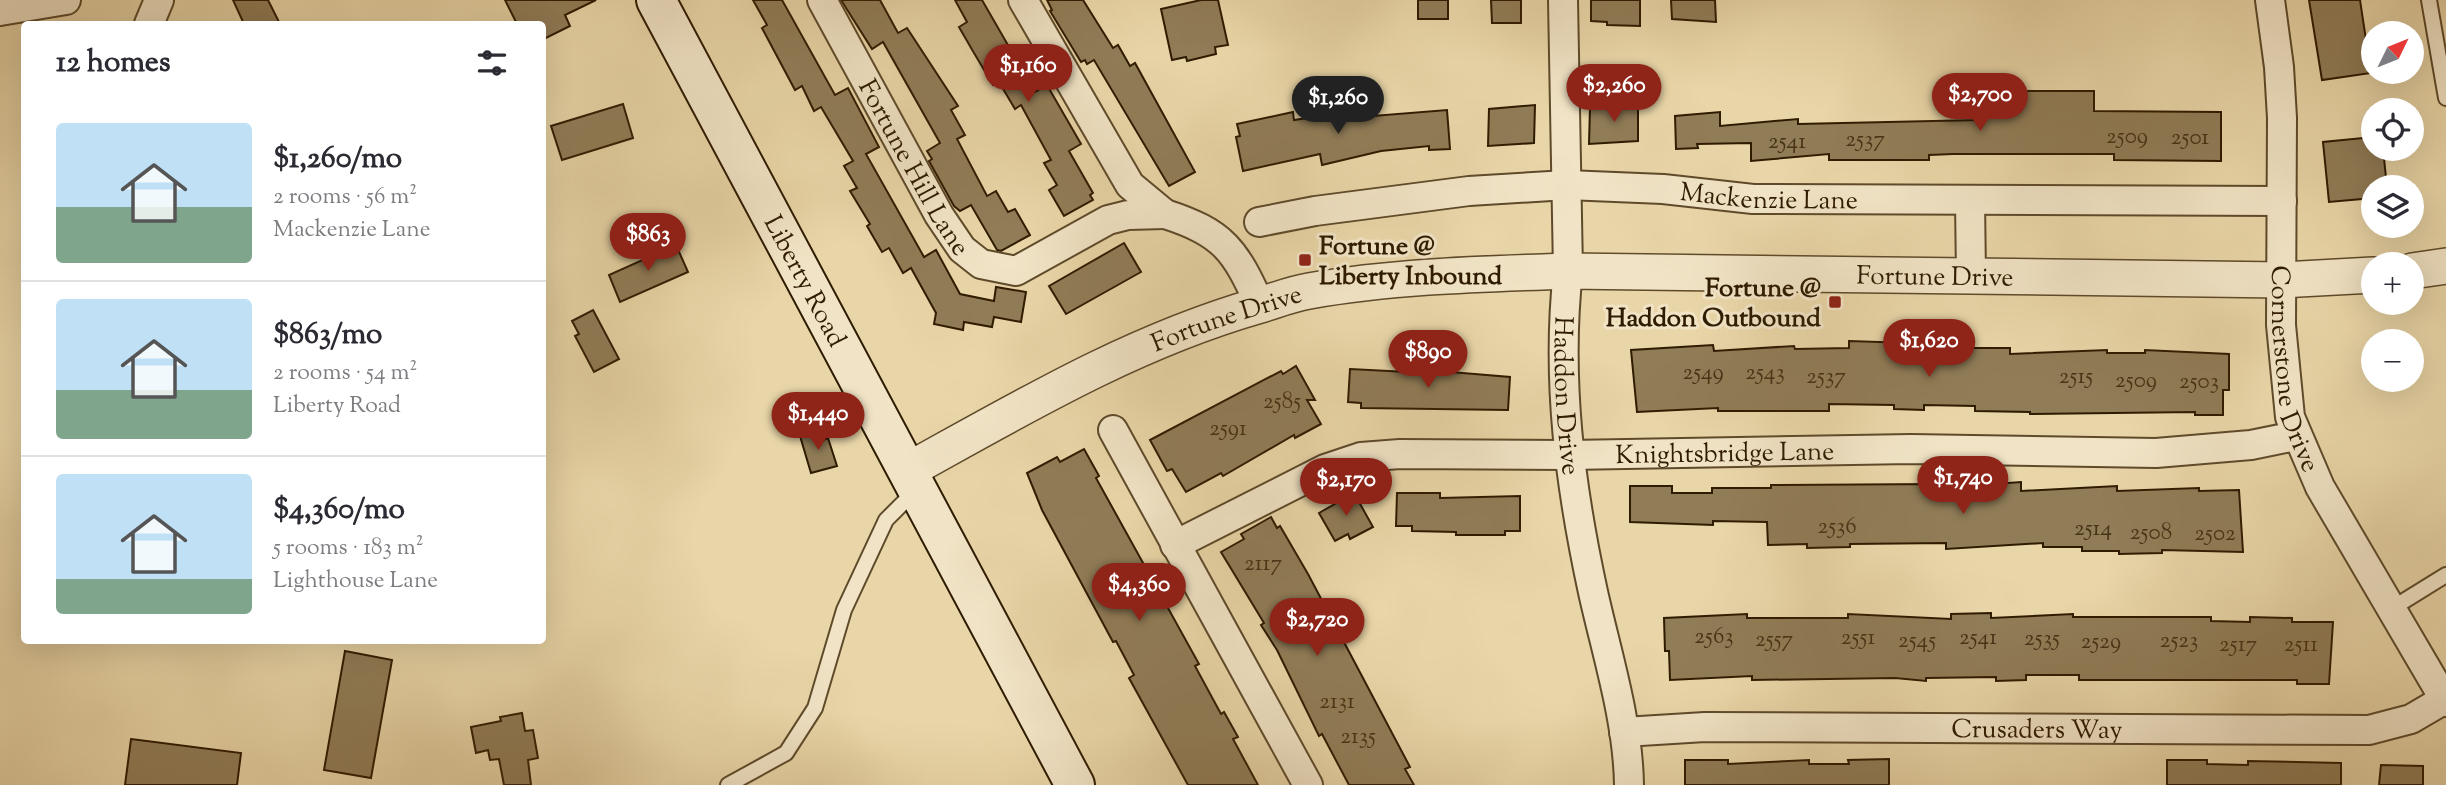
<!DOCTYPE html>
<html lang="en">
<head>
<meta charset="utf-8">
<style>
  :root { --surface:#fff; --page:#f7f7f7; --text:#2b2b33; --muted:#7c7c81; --line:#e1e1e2; --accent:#8f2418 }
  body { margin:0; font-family:"Sorts Mill Goudy",serif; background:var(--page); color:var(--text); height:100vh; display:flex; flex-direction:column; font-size:26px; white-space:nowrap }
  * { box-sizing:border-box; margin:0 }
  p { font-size:23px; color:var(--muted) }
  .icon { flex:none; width:38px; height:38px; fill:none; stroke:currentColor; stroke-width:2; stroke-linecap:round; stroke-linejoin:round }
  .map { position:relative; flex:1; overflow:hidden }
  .drawer { position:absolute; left:21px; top:21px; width:525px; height:623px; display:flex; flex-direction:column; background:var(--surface); border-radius:7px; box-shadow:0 7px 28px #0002 }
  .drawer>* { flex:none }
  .needle { width:46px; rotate:47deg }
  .controls { position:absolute; left:2361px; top:21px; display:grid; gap:14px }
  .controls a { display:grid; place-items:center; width:63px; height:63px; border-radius:50%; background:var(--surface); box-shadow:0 7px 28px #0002; font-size:35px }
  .price { position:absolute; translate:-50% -60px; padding:0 16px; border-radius:24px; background:var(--accent); color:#fff; font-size:23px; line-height:46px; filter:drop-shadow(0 2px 4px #0008) }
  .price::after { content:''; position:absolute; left:50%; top:42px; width:21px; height:16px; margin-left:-10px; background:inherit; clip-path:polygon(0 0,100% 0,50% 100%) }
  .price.selected { background:#222; color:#fff }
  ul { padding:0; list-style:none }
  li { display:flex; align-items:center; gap:21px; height:175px; padding:0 35px }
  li+li { border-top:2px solid var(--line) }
  li span { display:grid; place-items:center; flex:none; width:196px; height:140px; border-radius:7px; color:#555 }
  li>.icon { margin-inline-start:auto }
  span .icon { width:84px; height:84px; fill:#fffc; stroke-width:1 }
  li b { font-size:30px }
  h2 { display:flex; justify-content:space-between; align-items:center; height:84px; padding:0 35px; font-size:30px }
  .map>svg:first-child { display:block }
  .building { fill:#907c57; stroke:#2f1b00; stroke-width:2 }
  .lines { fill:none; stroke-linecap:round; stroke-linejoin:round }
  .service-casing { stroke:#5e4a2a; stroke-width:18 }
  .minor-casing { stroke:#5e4a2a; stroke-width:32 }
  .tertiary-casing { stroke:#5e4a2a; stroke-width:38 }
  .secondary-casing { stroke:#2f1b00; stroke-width:42 }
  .service { stroke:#f1e4c6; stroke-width:14 }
  .minor { stroke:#f1e4c6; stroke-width:28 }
  .tertiary { stroke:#f1e4c6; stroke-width:35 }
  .secondary { stroke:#f1e4c6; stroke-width:38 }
  .poi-dot { fill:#8f2418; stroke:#f1e4c6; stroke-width:2.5 }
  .labels { text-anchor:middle; stroke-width:6; stroke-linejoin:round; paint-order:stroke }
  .number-label { font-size:23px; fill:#473316 }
  .street-label { font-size:26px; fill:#2f1b00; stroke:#f1e4c6 }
  .poi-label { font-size:26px; font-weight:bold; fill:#2f1b00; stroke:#f1e4c6; text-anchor:start }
</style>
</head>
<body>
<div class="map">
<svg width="2446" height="785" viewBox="0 0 2446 785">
  <rect width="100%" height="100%" fill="#e9d6a8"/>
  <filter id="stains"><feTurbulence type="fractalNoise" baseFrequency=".00286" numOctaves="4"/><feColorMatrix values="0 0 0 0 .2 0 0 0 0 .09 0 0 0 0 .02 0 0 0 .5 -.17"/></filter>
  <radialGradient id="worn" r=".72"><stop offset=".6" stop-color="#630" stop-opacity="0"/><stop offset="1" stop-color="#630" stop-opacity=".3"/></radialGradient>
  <g class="building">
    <path d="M233,0H268L280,24H244Z"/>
    <path d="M505,0H596L565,15L570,26L542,40V24H517Z"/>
    <path d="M753,0H782L835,95L848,88L879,147L866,154L924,257L936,250L960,294L994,301L996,287L1026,292L1021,322L994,317L992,327L964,322L963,330L934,324L936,313L911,268L903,273L889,248L882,252L867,226L870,224L850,191L857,188L844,166L853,161L821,107L814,111L802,86L795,90L762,28L767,25Z"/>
    <path d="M841,0H880L898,33L907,28L958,106L951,110L965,135L957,139L987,196L996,191L1008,212L1015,209L1030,235L1001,251L997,250L971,205L960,211L954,206L929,161L932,159L927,151L940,143L883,42L872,49Z"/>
    <path d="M955,0H982L1035,92L1047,85L1081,144L1069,151L1093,193L1090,195L1093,200L1064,216L1049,190L1057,185L1044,163L1051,160L1021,105L1015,109L999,82L993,85L974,53L959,27L967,22Z"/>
    <path d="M1047,0H1083L1113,48L1118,45L1130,66L1135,63L1195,172L1169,186L1094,60L1087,64L1085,60L1081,62L1050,11L1052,10Z"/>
    <path d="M1201,0H1218L1228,45L1215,47L1216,54L1187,61L1186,57L1172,60L1161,9Z"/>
    <rect x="1418" y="0" width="30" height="19"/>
    <path d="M1491,0H1521V23H1492Z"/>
    <path d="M1591,0H1640V26L1607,25V22L1591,21Z"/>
    <path d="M1671,0H1715L1716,22L1672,19Z"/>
    <path d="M2309,0H2360L2371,73L2322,80Z"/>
    <path d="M1978,91H2094V111L2221,112V161L2114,160V154H1953L1929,155V160H1829V154L1751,161V143L1697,144L1698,148L1676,149L1675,116L1720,112V126L1798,119V124L1978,120Z"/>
    <path d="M623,104L633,138L562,160L551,126Z"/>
    <path d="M1614,104L1638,105V141L1589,144L1590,107L1614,108Z"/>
    <path d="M1535,105L1534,143L1488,146L1489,109Z"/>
    <path d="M1372,108L1373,116L1447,110L1450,149L1429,150V146L1381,151L1322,165L1320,154L1243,171L1236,137L1240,136L1237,124L1293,112L1294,120Z"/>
    <path d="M2373,137V149H2383L2387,187H2373V198L2329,202L2323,142Z"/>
    <path d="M1124,243L1141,272L1066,314L1049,286Z"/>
    <path d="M676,245L688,272L620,302L609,275Z"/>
    <path d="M593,310L619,359L594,372L575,336L579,334L572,321Z"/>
    <path d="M1849,341L1970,345V348H2010V354L2107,350V353H2145V350L2229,354V390H2223V415H2195V412L2030,414V412L1975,411V406L1924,405V410L1894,409V405L1829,404V411H1718V408L1637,412L1631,350L1713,345L1714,351L1794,346L1795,349L1849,348Z"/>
    <path d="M1296,366L1315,400H1307L1321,424L1295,438L1294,435L1223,476L1221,473L1186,492L1172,469L1167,471L1150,440L1281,371L1283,374Z"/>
    <path d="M1350,369L1427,373V370L1510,377L1508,410L1361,408V403L1348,402Z"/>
    <path d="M818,430L821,441L828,438L837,466L811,473L800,436Z"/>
    <path d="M1084,449L1099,476L1096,478L1199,664L1195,666L1221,714L1224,712L1238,737L1233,739L1258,785H1188L1129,678L1134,675L1116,641L1113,642L1042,510L1027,473L1057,457L1060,462Z"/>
    <path d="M2021,482V491L2117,486V491L2199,488V491L2239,490L2243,552L2162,550V553L2119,554V551H2082V547H2043V543L1946,549V543L1850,544V547L1807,548V544L1768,545L1767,522L1713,521V525L1630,522V486H1672V493H1712V488H1771V485L1939,484V488Z"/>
    <path d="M1354,493L1373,527L1350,539L1348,534L1335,541L1319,513Z"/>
    <path d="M1397,493H1440V498L1520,496V531H1505V535H1456V532L1412,531V526H1396Z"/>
    <path d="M1271,517L1277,528L1280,526L1308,574L1410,767L1405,769L1414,785H1349L1322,734L1319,736L1277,650L1261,625L1264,623L1221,552L1244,539L1241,534Z"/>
    <path d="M1991,613V618L2073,614V617H2211V621L2250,622V617L2292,618V622H2333L2329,684H2297V680H2079V675H2026V680L1996,681V677L1926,678V681L1895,678L1752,680V676L1670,680L1669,651H1665L1664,618L1747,614V618H1848V614L1951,619V614Z"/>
    <path d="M345,651L392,660L371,778L324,770Z"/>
    <path d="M522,713L525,731L533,730L538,758L528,760L531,785H504L499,759L490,760L488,750L476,753L471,727L501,721L500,717Z"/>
    <path d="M131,739L241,753L237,785H125Z"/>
    <path d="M1889,759V785H1685V760H1728V764L1809,760V764H1849L1848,760Z"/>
    <path d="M2167,760H2207V764L2248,765V761L2341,763V785H2167Z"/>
    <path d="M2381,765L2423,766V785H2379Z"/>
  </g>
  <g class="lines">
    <defs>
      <g id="service">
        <path d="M2429,0L2446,98"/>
        <path d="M2391,609L2446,575"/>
        <path d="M728,785L786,753L815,708L844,610L886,520L916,490"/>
      </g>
      <g id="minor">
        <path id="s1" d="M822,0L939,215L962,249L981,264L1016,271L1108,220L1128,215L1165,214L1130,185L1023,0"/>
        <path id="s2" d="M1563,0L1568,271C1556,379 1570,486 1593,592C1607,655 1628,720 1629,785"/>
        <path id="s3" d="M2270,0L2279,67L2282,118L2281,325L2290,417L2320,487L2446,702"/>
        <path d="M0,11L66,0"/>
        <path d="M149,24L159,0"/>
        <path d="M1970,201L1971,276"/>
        <path d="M1165,214C1224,233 1235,250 1260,305"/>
        <path id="s4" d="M1259,222L1315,211L1469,191L1567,185L1663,189L1753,199L2282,201"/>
        <path d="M1113,430L1308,785"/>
        <path id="s5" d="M1175,545L1325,469L1361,457L1400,454L1570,455L1911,449L2156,453L2251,445L2295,436"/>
        <path id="s6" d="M1624,732L1705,727L2369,730L2411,719L2445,699"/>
      </g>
      <g id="tertiary">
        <path d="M2412,271L2446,266"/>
        <path id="s7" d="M907,471C1021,408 1132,342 1257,306C1274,301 1291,294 1309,291C1394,276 1482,274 1568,271L2283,280L2373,275"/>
      </g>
      <g id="secondary">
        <path id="s8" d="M656,0L1075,785"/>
      </g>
    </defs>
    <use href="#service" class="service-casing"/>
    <use href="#minor" class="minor-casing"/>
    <use href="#tertiary" class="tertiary-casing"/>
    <use href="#secondary" class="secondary-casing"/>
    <use href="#service" class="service"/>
    <use href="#minor" class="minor"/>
    <use href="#tertiary" class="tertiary"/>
    <use href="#secondary" class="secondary"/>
  </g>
  <g class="poi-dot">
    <rect x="1298" y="253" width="14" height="14" rx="3.5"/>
    <rect x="1828" y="295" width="14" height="14" rx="3.5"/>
  </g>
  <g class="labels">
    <g class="number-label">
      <text x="2127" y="143">2509</text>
      <text x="2190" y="144">2501</text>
      <text x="1865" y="146">2537</text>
      <text x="1787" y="148">2541</text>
      <text x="1703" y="379">2549</text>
      <text x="1765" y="379">2543</text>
      <text x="1826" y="383">2537</text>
      <text x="2076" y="383">2515</text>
      <text x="2136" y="387">2509</text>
      <text x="2199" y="388">2503</text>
      <text x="1282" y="408">2585</text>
      <text x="1228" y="435">2591</text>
      <text x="1837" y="533">2536</text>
      <text x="2093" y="535">2514</text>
      <text x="2151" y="539">2508</text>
      <text x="2215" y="540">2502</text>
      <text x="1263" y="570">2117</text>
      <text x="1714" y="643">2563</text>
      <text x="1858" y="644">2551</text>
      <text x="1978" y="644">2541</text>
      <text x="2042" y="645">2535</text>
      <text x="1774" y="646">2557</text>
      <text x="1917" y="647">2545</text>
      <text x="2179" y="647">2523</text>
      <text x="2101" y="648">2529</text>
      <text x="2238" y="651">2517</text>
      <text x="2301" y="651">2511</text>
      <text x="1337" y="708">2131</text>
      <text x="1358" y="743">2135</text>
    </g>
    <g class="street-label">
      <text dy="9" stroke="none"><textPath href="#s1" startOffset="191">Fortune Hill Lane</textPath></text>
      <text dy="9" stroke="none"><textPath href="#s4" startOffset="513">Mackenzie Lane</textPath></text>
      <text dy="9" stroke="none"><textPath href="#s7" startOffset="1069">Fortune Drive</textPath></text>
      <text dy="9" stroke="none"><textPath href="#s8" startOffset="318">Liberty Road</textPath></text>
      <text dy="9" stroke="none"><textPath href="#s7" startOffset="355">Fortune Drive</textPath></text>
      <text dy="9" stroke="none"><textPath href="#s3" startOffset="371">Cornerstone Drive</textPath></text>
      <text dy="9" stroke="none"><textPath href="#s2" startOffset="396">Haddon Drive</textPath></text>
      <text dy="9" stroke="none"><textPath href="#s5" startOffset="570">Knightsbridge Lane</textPath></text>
      <text dy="9" stroke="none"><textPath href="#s6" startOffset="413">Crusaders Way</textPath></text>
    </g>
    <g class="poi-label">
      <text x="1319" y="254">Fortune @<tspan x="1319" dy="30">Liberty Inbound</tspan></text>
      <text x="1821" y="296" text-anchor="end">Fortune @<tspan x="1821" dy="30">Haddon Outbound</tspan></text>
    </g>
  </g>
  <rect width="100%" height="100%" filter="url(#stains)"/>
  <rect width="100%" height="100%" fill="url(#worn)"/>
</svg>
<div class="controls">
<a><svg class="needle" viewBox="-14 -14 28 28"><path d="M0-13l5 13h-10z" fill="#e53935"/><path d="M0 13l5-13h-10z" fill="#7c7c81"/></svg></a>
<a><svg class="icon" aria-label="locate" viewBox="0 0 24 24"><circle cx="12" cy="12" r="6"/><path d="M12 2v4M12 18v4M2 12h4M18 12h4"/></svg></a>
<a><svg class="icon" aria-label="layers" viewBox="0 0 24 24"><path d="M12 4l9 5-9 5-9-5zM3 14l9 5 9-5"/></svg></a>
<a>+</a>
<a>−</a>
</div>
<b class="price" style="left:1028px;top:104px">$1,160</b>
<b class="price" style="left:1614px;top:124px">$2,260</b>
<b class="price" style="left:1980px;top:133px">$2,700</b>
<b class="price selected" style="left:1338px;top:136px">$1,260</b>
<b class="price" style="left:648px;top:273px">$863</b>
<b class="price" style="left:1929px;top:379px">$1,620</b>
<b class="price" style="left:1428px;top:390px">$890</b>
<b class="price" style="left:818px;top:452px">$1,440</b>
<b class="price" style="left:1963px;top:516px">$1,740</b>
<b class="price" style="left:1346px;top:518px">$2,170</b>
<b class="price" style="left:1139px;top:623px">$4,360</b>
<b class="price" style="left:1317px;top:658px">$2,720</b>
<section class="drawer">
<h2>12 homes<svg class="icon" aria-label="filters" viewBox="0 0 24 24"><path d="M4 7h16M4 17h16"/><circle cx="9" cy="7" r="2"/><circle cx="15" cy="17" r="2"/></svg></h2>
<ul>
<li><span style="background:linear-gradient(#bfe0f5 60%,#7fa58c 0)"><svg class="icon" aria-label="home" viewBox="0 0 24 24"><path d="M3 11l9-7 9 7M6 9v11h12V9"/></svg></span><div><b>$1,260/mo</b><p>2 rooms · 56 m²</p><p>Mackenzie Lane</p></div></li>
<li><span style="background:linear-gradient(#bfe0f5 65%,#7fa58c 0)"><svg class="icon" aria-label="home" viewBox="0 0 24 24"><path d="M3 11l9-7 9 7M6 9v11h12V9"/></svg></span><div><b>$863/mo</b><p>2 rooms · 54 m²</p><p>Liberty Road</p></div></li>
<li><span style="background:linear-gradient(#bfe0f5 75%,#7fa58c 0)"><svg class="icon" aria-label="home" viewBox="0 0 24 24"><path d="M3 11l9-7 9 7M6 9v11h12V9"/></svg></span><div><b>$4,360/mo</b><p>5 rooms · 183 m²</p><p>Lighthouse Lane</p></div></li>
</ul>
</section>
</div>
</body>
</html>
